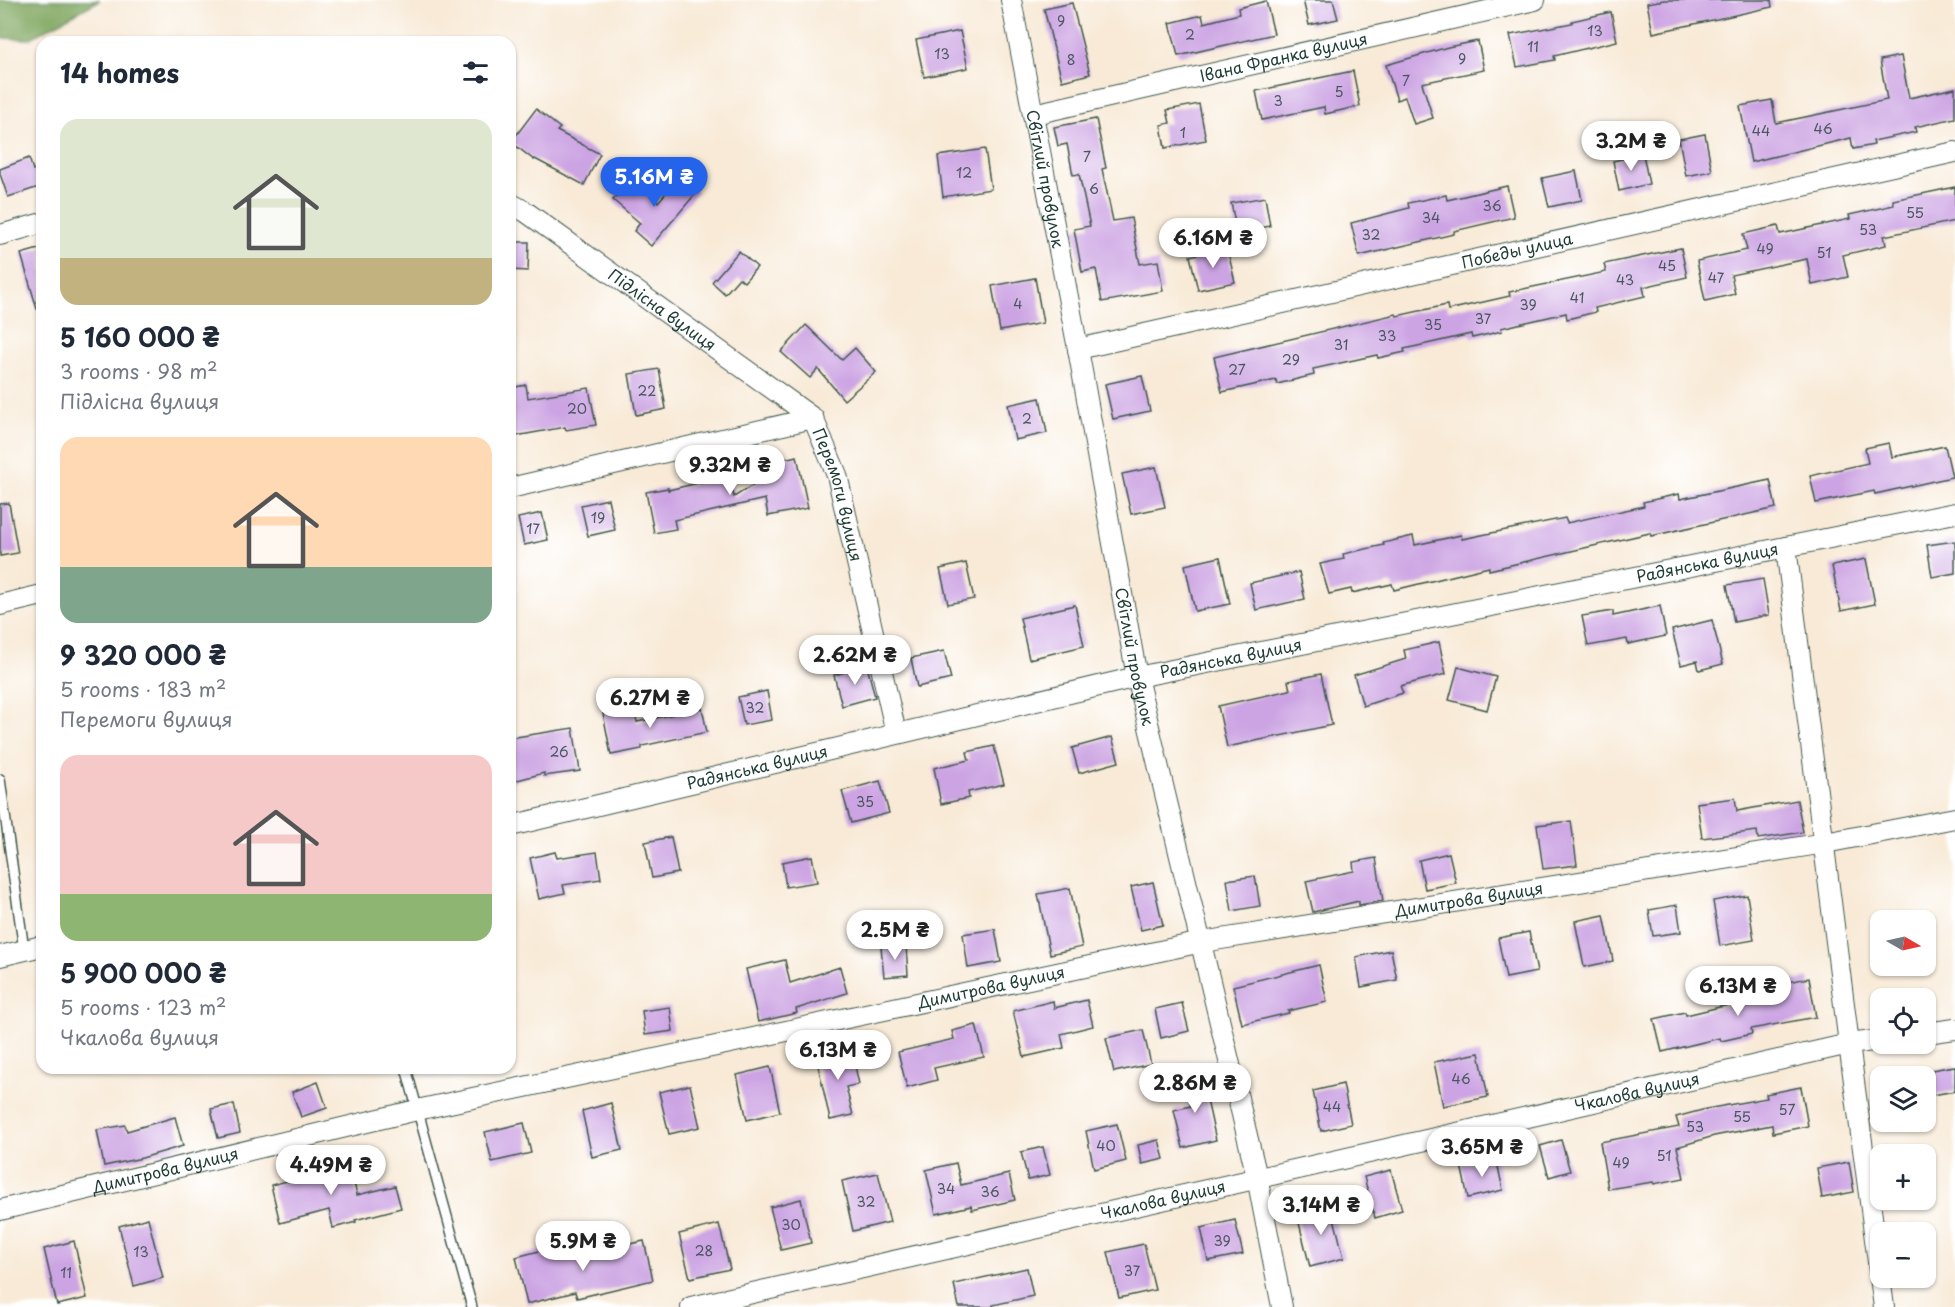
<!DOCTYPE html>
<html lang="en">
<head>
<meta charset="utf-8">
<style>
  :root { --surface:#fff; --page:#f6f6f7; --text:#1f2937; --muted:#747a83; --accent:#2563eb }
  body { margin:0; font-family:"Playpen Sans",sans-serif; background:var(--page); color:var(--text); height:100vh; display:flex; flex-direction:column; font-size:22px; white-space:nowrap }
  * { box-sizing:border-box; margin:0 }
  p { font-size:20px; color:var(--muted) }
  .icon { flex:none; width:33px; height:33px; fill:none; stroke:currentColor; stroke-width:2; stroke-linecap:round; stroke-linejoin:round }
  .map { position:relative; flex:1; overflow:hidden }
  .drawer { position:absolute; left:36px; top:36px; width:480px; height:1038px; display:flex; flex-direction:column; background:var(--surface); border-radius:18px; box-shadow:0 2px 4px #0004 }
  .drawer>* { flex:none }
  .needle { width:39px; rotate:99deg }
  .fabs { position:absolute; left:1870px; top:910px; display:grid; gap:12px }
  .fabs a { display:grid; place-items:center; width:66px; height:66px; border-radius:12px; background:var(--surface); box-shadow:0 2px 4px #0004; font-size:30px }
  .price { position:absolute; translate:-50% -51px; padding:0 14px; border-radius:21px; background:#fff; color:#222; font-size:20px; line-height:39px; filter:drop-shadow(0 2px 3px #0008) }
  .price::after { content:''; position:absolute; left:50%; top:36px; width:18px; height:14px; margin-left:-9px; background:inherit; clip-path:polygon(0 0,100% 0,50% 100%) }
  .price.on { background:var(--accent); color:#fff }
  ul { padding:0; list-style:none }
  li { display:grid; align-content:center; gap:12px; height:318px; padding:0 24px }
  li span { display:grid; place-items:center; height:186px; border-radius:18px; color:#555 }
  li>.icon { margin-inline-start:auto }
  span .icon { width:108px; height:108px; fill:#fffc; stroke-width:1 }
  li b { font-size:26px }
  h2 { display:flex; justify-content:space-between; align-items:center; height:72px; padding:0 24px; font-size:26px }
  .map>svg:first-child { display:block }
  .forest { fill:#7ea65d; stroke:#4e7248; stroke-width:1.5 }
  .building { fill:#cca4e3 }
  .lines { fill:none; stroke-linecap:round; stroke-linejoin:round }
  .lane-casing { stroke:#40574c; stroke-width:12 }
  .street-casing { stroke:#40574c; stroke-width:22 }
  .lane { stroke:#fff; stroke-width:9 }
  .street { stroke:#fff; stroke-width:20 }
  .labels { text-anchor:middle; stroke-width:6; stroke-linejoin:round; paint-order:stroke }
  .number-label { font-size:14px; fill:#4a5760 }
  .street-label { font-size:16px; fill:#1f3d34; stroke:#fff }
</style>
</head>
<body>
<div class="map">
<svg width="1955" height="1307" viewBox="0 0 1955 1307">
  <rect width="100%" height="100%" fill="#fff"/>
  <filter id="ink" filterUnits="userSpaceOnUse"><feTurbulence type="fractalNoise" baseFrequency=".0167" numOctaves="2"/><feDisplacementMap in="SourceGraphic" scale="12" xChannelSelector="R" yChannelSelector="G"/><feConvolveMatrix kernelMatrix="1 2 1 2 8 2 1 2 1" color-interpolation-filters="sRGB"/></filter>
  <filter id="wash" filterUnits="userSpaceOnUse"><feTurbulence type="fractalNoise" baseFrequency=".008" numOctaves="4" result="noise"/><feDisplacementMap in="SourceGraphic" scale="24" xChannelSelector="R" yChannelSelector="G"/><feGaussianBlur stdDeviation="1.35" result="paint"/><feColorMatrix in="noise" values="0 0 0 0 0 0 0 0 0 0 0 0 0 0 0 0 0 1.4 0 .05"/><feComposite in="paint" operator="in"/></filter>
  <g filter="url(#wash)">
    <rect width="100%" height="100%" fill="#f8ead7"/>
    <path class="forest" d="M0,0H100L29,39L0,38Z"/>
    <g id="blocks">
      <g class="building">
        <path d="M1303,0H1333L1338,19L1309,25Z"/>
        <path d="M1664,0H1771L1772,7L1653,33L1647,3Z"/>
        <path d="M1266,1L1274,34L1178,56L1170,23L1202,15L1204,23L1239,14L1238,8Z"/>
        <path d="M1072,3L1090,74L1062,81L1044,9Z"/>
        <path d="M1611,12L1617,41L1554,56L1555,60L1517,67L1510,35L1572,23V21Z"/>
        <path d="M960,31L968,68L924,77L916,40Z"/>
        <path d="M1478,41L1484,70L1422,83L1433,118L1414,124L1405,97L1397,100L1386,65L1448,47Z"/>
        <path d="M1901,56L1909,98L1955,88V118L1915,127L1916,132L1873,141L1874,145L1853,149L1851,138L1751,162L1740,106L1772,100L1776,123L1887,100L1880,60Z"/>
        <path d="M1353,71L1360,106L1325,114L1324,107L1262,120L1256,91Z"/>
        <path d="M1199,104L1206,140L1165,148L1161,125L1170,123L1167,110Z"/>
        <path d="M536,109L560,128L557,131L600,154L584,185L535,159L534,160L511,142Z"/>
        <path d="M1096,119L1106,168L1102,169L1113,221L1131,218L1140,264L1158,261L1163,291L1102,302L1096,269L1082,272L1074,229L1090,226L1079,174L1073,175L1067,144L1058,146L1054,127Z"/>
        <path d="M1705,134L1712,171L1686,176L1679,139Z"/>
        <path d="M985,149L991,189L943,197L938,156Z"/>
        <path d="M1643,154L1649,184L1619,191L1613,161Z"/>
        <path d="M29,158L33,170L42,166V186L8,197L0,174V169Z"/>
        <path d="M1576,171L1582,200L1549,207L1542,178Z"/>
        <path d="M680,177L697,192L651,246L634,231L640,223L613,200L631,179L658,202Z"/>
        <path d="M1507,186L1514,217L1454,231V234L1359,256L1351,223L1409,208L1408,203L1446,195L1447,200Z"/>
        <path d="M1955,187V221L1884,236L1886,245L1843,255L1848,277L1812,285L1807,259L1731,275L1735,294L1705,301L1697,261L1747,250L1743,234L1778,226L1780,234L1850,219L1849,215L1894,205L1893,200Z"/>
        <path d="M1265,197L1270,226L1237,233L1231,203Z"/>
        <path d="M510,242H529L528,271L510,270Z"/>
        <path d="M1227,247L1235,282L1198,290L1190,256Z"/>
        <path d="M42,248V308L37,309L21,254Z"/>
        <path d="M1681,248L1687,277L1643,287L1645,296L1595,308L1596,312L1567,319L1566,313L1501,328L1502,331L1472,338L1471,334L1404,349L1405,352L1378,358L1377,355L1313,369L1314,375L1277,384L1276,380L1222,392L1214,357L1396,314L1397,316L1447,305L1448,310L1510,296L1509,292L1606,272L1604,264Z"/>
        <path d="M739,251L757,267L744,282L739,278L725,294L712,282Z"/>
        <path d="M1035,278L1043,323L1000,331L992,286Z"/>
        <path d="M806,325L842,360L855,348L876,372L844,400L818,369L810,378L781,352Z"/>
        <path d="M659,369L666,409L636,415L629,374Z"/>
        <path d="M1142,376L1150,411L1113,419L1105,384Z"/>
        <path d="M526,385L528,398L589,388L596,425L566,430L565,427L510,437V388Z"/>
        <path d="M1040,398L1047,433L1015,440L1008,405Z"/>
        <path d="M1889,443L1892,457L1945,446L1952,477L1875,494L1874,491L1816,503L1810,476L1868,463L1865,448Z"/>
        <path d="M797,456L808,508L768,516L765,499L674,520L676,529L654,533L646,492L668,488V490L729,476L734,497L769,475L766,463Z"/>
        <path d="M1156,467L1165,507L1131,514L1122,474Z"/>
        <path d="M1770,480L1776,508L1651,536L1650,533L1489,570V567L1394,590L1392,584L1352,593L1351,589L1329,594L1320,564L1344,559L1343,554L1384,545L1383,543L1413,536L1415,545L1461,535L1462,539L1565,518L1567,523L1644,506L1643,502L1679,494L1680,499Z"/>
        <path d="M608,499L615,530L588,536L581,505Z"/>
        <path d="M9,503L18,553L0,556V504Z"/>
        <path d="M542,513L548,540L524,545L518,518Z"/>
        <path d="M1955,541V573L1932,577L1927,545Z"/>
        <path d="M1220,557L1230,604L1195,611L1185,565Z"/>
        <path d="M1866,559L1875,604L1841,611L1832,566Z"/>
        <path d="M966,563L974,599L948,604L940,569Z"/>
        <path d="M1299,572L1305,599L1256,610L1250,583Z"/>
        <path d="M1763,579L1769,615L1734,622L1727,585Z"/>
        <path d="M1075,605L1084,646L1029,659L1020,618Z"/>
        <path d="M1660,606L1666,636L1628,644L1627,639L1588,646L1582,616L1613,611V616Z"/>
        <path d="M1712,620L1723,664L1699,670L1697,661L1681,665L1672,630Z"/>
        <path d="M1439,642L1446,674L1400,686L1403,693L1363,706L1354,675L1406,659L1404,650Z"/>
        <path d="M944,651L951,679L917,687L911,658Z"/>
        <path d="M867,666L875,697L842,706L834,675Z"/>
        <path d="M1458,667L1496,677L1487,710L1449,700Z"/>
        <path d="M1321,674L1332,725L1227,747L1218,706L1290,690L1288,681Z"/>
        <path d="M767,691L772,720L744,725L738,697Z"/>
        <path d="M634,707L637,722L702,708L707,732L642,746V749L611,755L603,713Z"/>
        <path d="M573,728L580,771L544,776V773L510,782V738Z"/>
        <path d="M1112,737L1119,762L1079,773L1072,748Z"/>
        <path d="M994,746L1004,784L968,792L969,798L941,804L934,768L969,760L967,752Z"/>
        <path d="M880,781L889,813L851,823L842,791Z"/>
        <path d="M1735,798L1737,811L1797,800L1803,832L1758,839L1757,831L1702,838L1697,803Z"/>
        <path d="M1571,821L1577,865L1543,869L1537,825Z"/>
        <path d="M671,837L678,873L652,878L645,842Z"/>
        <path d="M555,852L557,858L597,852L601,879L563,885L565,893L539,899L530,858Z"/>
        <path d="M1449,853L1456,883L1425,889L1419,860Z"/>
        <path d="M812,856L817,882L786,887L782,862Z"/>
        <path d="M1376,858L1383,901L1359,905V901L1313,912L1306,881L1354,871L1353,862Z"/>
        <path d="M1255,876L1260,906L1232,911L1227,880Z"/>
        <path d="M1153,882L1163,925L1141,930L1131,887Z"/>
        <path d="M1070,888L1082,947L1050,954L1038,894Z"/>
        <path d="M1747,895L1754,940L1720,946L1713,901Z"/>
        <path d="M1677,905L1681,932L1653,936L1649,910Z"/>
        <path d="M1604,915L1613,961L1584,967L1575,921Z"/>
        <path d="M995,929L1001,962L968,968L963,934Z"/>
        <path d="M1529,932L1537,972L1506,978L1498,938Z"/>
        <path d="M906,944L908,975L884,977L881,947Z"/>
        <path d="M1391,950L1397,980L1361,987L1356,957Z"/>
        <path d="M785,960L790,983L840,967L847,993L796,1009L797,1013L758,1022L746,969Z"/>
        <path d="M1319,965L1327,1002L1288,1011L1289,1013L1242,1024L1233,986Z"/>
        <path d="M1809,978L1816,1017L1751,1029L1752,1034L1721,1041L1720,1038L1662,1052L1654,1019L1685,1012L1686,1015L1766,996L1764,986Z"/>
        <path d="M1087,1000L1093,1026L1061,1034L1064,1048L1024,1057L1013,1011L1053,1001L1054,1008Z"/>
        <path d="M1182,1003L1189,1031L1161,1038L1155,1009Z"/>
        <path d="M670,1007L673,1031L645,1035L642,1011Z"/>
        <path d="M976,1025L984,1057L934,1068L937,1080L907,1088L898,1052L954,1039L952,1031Z"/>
        <path d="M1143,1030L1151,1064L1114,1072L1106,1038Z"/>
        <path d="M851,1048L859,1084L846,1087L853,1115L830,1120L816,1056Z"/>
        <path d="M1479,1053L1488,1097L1443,1106L1434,1062Z"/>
        <path d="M1955,1066V1091L1926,1096V1071Z"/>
        <path d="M770,1067L780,1112L747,1120L737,1075Z"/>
        <path d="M1200,1069L1216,1140L1183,1148L1174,1110L1191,1106L1183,1073Z"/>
        <path d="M318,1082L327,1108L301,1117L292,1092Z"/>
        <path d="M1343,1084L1351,1124L1321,1131L1313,1091Z"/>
        <path d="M690,1085L700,1127L669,1134L659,1092Z"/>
        <path d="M1801,1087L1808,1126L1773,1133L1772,1125L1714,1136L1677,1147L1684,1178L1654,1184L1653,1182L1608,1189L1600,1142L1679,1127L1676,1117L1706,1109L1767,1098L1766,1094Z"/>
        <path d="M611,1103L622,1150L592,1157L582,1111Z"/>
        <path d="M234,1104L240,1133L218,1138L211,1109Z"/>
        <path d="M175,1117L183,1146L142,1158L104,1166L97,1130L125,1125L127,1131Z"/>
        <path d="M524,1123L531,1153L492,1162L485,1132Z"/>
        <path d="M1117,1124L1126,1161L1094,1169L1086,1131Z"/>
        <path d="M1159,1140L1164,1159L1142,1164L1138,1145Z"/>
        <path d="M1561,1140L1570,1171L1549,1177L1540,1146Z"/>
        <path d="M1043,1147L1050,1175L1028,1180L1021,1152Z"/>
        <path d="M348,1158L357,1195L395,1186L401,1208L355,1220L356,1222L333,1228L329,1210L280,1223L271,1185L316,1174L314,1167Z"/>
        <path d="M1496,1158L1503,1190L1468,1198L1461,1165Z"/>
        <path d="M1849,1162L1854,1192L1822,1198L1817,1168Z"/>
        <path d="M956,1163L961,1185L1009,1174L1015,1200L972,1210L971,1206L936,1214L926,1170Z"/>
        <path d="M1391,1170L1402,1210L1375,1218L1364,1177Z"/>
        <path d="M878,1173L890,1222L853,1231L842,1181Z"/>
        <path d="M801,1199L811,1243L781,1250L770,1207Z"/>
        <path d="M1331,1206L1344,1258L1310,1267L1297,1215Z"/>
        <path d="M148,1218L163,1278L134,1286L119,1226Z"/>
        <path d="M1235,1220L1243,1254L1208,1261L1201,1228Z"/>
        <path d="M719,1224L730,1269L690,1278L679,1234Z"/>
        <path d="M74,1241L87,1298L57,1305L44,1249Z"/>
        <path d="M644,1241L653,1280L577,1298L575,1292L527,1304L516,1257L547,1249L550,1261Z"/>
        <path d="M1144,1244L1155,1290L1119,1298L1108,1252Z"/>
        <path d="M1027,1268L1033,1296L993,1305V1307H959L954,1284Z"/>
      </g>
    </g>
  </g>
  <g filter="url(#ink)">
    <use href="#blocks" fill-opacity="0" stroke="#40574c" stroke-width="1.5"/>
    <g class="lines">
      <defs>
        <g id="lane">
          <path d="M0,779L24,950"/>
          <path d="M406,1068L472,1307"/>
        </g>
        <g id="street">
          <path id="s1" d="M1011,0L1078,349L1137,677L1257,1177L1282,1307"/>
          <path id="s2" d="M1034,114L1535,0"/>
          <path id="s3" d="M510,203L526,212L813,418"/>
          <path d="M0,235L42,223"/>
          <path id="s4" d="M1078,349L1955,152"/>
          <path id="s5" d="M510,488L813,418L837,475L896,733"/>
          <path d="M1786,547L1849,1044L1884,1307"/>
          <path d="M0,605L42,595"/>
          <path id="s6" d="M510,826L1137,677L1955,513"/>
          <path d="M0,956L42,946"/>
          <path d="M1926,1033L1955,1029"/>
          <path id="s7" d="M0,1210L417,1110L1202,942L1825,843L1955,818"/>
          <path id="s8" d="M691,1307L1849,1044L1881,1040"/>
        </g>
      </defs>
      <use href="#lane" class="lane-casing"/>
      <use href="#street" class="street-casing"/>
      <use href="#lane" class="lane"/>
      <use href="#street" class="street"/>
    </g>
  </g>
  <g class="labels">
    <g class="number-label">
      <text x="1061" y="26">9</text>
      <text x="1595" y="36">13</text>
      <text x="1190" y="40">2</text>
      <text x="1533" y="52">11</text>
      <text x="942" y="59">13</text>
      <text x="1462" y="64">9</text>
      <text x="1071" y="65">8</text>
      <text x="1406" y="86">7</text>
      <text x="1339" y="97">5</text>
      <text x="1278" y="106">3</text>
      <text x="1823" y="134">46</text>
      <text x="1761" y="136">44</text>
      <text x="1183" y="138">1</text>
      <text x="1087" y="162">7</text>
      <text x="964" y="178">12</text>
      <text x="1094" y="194">6</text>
      <text x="1492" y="211">36</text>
      <text x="1915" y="218">55</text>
      <text x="1431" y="223">34</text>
      <text x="1868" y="235">53</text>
      <text x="1371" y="240">32</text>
      <text x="1765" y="254">49</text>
      <text x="1824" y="258">51</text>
      <text x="1667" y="271">45</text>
      <text x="1716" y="283">47</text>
      <text x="1625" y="285">43</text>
      <text x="1577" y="303">41</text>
      <text x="1018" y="309">4</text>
      <text x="1528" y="310">39</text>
      <text x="1483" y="324">37</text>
      <text x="1433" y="330">35</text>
      <text x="1387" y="341">33</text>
      <text x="1341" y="350">31</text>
      <text x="1291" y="365">29</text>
      <text x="1237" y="375">27</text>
      <text x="647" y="396">22</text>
      <text x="577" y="414">20</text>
      <text x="1027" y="424">2</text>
      <text x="598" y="523">19</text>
      <text x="533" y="534">17</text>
      <text x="755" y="713">32</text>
      <text x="559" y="757">26</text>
      <text x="865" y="807">35</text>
      <text x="1461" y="1084">46</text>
      <text x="1332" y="1112">44</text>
      <text x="1787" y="1115">57</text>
      <text x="1742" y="1122">55</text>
      <text x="1695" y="1132">53</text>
      <text x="1106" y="1151">40</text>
      <text x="1664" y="1161">51</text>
      <text x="1621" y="1168">49</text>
      <text x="946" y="1194">34</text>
      <text x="990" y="1197">36</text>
      <text x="866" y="1207">32</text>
      <text x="791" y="1230">30</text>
      <text x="1222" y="1246">39</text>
      <text x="704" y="1256">28</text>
      <text x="141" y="1257">13</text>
      <text x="1132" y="1276">37</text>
      <text x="66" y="1278">11</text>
    </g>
    <g class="street-label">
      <text dy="6" stroke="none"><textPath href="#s2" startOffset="256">Івана Франка вулиця</textPath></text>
      <text dy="6" stroke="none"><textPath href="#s1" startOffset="182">Світлий провулок</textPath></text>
      <text dy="6" stroke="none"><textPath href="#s4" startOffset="450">Победы улица</textPath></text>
      <text dy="6" stroke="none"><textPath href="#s3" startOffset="186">Підлісна вулиця</textPath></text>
      <text dy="6" stroke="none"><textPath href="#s5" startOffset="392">Перемоги вулиця</textPath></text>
      <text dy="6" stroke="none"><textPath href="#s6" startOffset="1226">Радянська вулиця</textPath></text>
      <text dy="6" stroke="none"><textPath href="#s1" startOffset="668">Світлий провулок</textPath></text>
      <text dy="6" stroke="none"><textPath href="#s6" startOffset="740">Радянська вулиця</textPath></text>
      <text dy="6" stroke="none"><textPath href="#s6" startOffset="254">Радянська вулиця</textPath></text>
      <text dy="6" stroke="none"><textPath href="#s7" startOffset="1502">Димитрова вулиця</textPath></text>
      <text dy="6" stroke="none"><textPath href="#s7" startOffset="1016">Димитрова вулиця</textPath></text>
      <text dy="6" stroke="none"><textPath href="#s8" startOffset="970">Чкалова вулиця</textPath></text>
      <text dy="6" stroke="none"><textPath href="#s7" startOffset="170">Димитрова вулиця</textPath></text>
      <text dy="6" stroke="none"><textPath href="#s8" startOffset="484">Чкалова вулиця</textPath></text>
    </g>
  </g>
</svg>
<div class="fabs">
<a><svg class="needle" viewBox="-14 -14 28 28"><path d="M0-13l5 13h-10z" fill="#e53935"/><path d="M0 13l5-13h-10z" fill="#747a83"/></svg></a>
<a><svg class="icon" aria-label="locate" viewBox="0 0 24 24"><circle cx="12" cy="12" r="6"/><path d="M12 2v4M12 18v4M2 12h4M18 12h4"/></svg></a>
<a><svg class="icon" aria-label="layers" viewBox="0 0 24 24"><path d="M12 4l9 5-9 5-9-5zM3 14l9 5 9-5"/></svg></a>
<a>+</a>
<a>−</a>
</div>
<b class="price" style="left:1631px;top:172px">3.2M ₴</b>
<b class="price on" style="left:654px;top:208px">5.16M ₴</b>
<b class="price" style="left:1213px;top:269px">6.16M ₴</b>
<b class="price" style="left:730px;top:496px">9.32M ₴</b>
<b class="price" style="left:855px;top:686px">2.62M ₴</b>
<b class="price" style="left:650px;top:729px">6.27M ₴</b>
<b class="price" style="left:895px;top:961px">2.5M ₴</b>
<b class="price" style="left:1738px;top:1017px">6.13M ₴</b>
<b class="price" style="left:838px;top:1081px">6.13M ₴</b>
<b class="price" style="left:1195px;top:1114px">2.86M ₴</b>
<b class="price" style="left:1482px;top:1178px">3.65M ₴</b>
<b class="price" style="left:331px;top:1196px">4.49M ₴</b>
<b class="price" style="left:1321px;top:1236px">3.14M ₴</b>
<b class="price" style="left:583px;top:1272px">5.9M ₴</b>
<section class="drawer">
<h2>14 homes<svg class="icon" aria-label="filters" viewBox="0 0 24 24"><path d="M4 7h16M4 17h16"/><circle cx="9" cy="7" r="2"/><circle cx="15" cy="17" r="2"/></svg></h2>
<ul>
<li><span style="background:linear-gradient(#dfe7d0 75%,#c2b280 0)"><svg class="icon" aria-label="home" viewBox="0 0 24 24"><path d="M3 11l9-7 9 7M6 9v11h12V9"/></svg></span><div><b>5 160 000 ₴</b><p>3 rooms · 98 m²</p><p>Підлісна вулиця</p></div></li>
<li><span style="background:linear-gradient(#ffd9b3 70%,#7fa58c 0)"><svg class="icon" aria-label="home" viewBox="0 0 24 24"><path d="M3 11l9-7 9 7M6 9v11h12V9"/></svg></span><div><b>9 320 000 ₴</b><p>5 rooms · 183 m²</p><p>Перемоги вулиця</p></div></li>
<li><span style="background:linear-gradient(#f6c9c9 75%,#8fb573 0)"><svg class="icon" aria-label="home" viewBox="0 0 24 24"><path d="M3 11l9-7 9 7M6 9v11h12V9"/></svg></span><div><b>5 900 000 ₴</b><p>5 rooms · 123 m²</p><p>Чкалова вулиця</p></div></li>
</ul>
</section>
</div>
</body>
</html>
